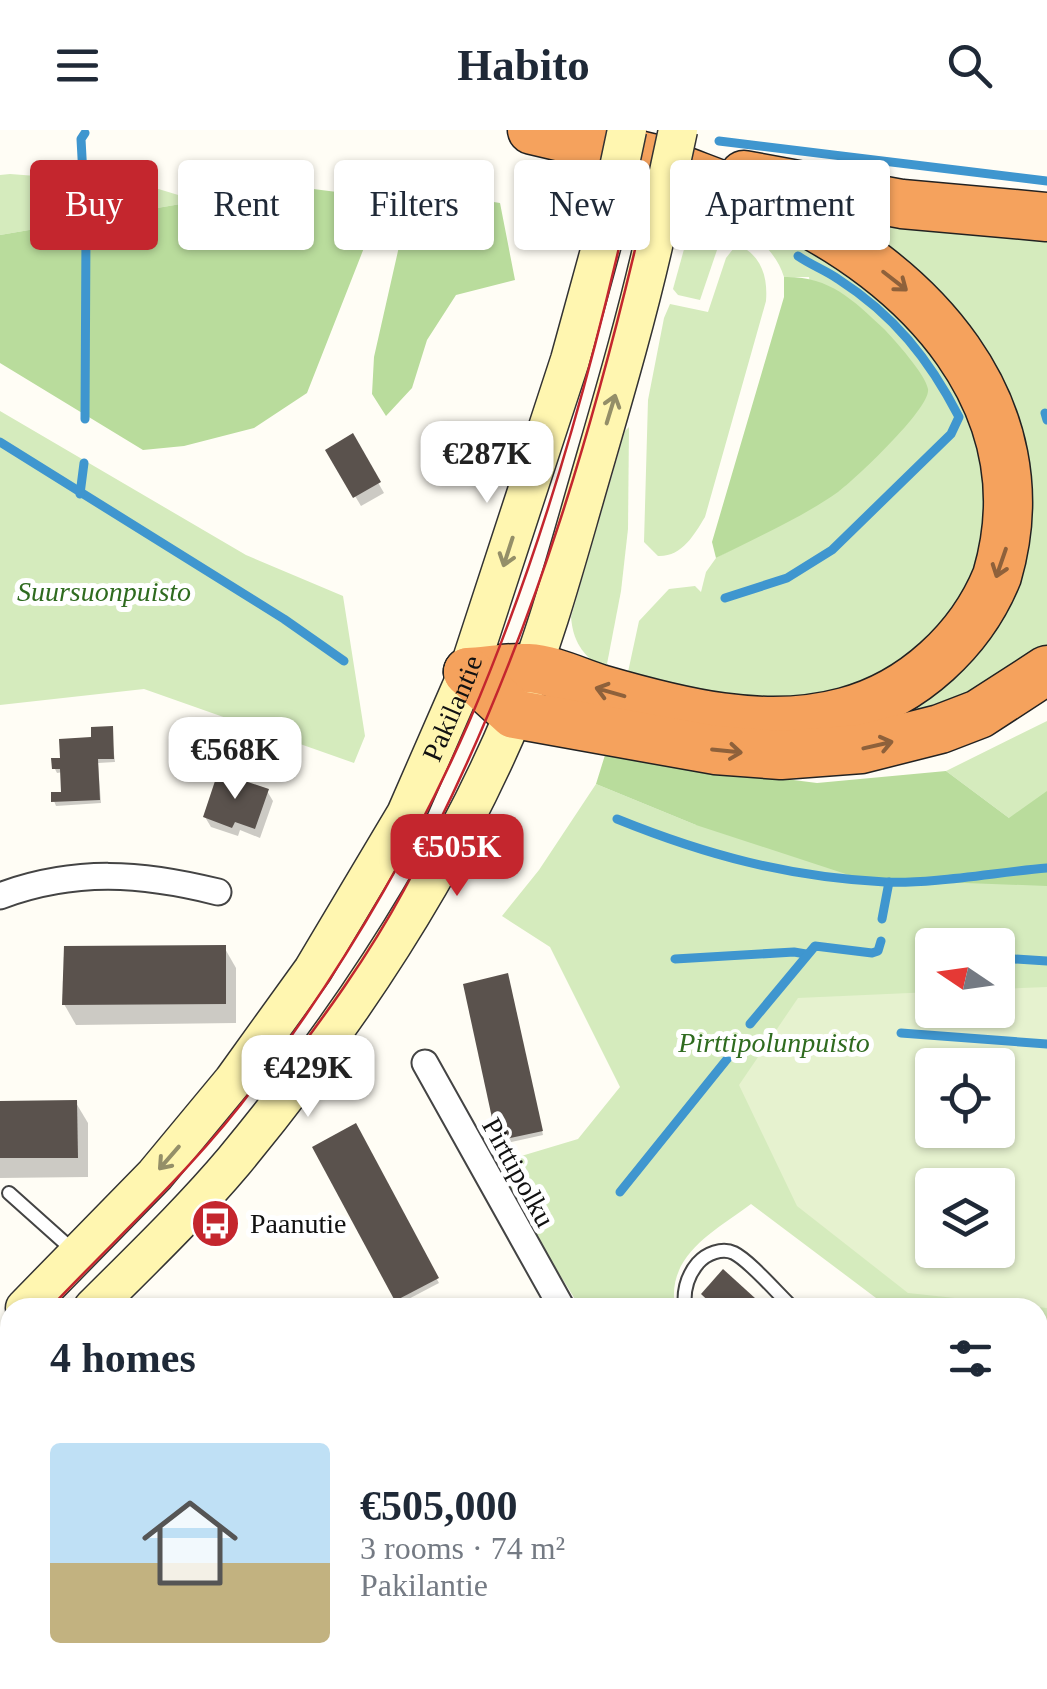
<!DOCTYPE html>
<html lang="en">
<head>
<meta charset="utf-8">
<style>
  :root { --surface:#fff; --page:#f6f6f7; --text:#1f2937; --muted:#747a83; --line:#e0e1e3; --accent:#c4262e }
  body { margin:0; font-family:"Times New Roman",serif; background:var(--page); color:var(--text); height:100vh; display:flex; flex-direction:column; font-size:38px; white-space:nowrap }
  * { box-sizing:border-box; margin:0 }
  p { font-size:32px; color:var(--muted) }
  .icon { flex:none; width:55px; height:55px; fill:none; stroke:currentColor; stroke-width:2; stroke-linecap:round; stroke-linejoin:round }
  .map { position:relative; flex:1; overflow:hidden }
  .side { position:absolute; left:0px; top:1168px; width:1048px; height:392px; display:flex; flex-direction:column; background:var(--surface); border-radius:30px 30px 0 0; box-shadow:0 2px 8px #0004 }
  .side>* { flex:none }
  .hud { position:absolute; left:30px; top:30px; width:988px; height:90px; display:flex; gap:20px }
  .needle { width:65px; rotate:283deg }
  .tools { position:absolute; left:915px; top:798px; display:grid; gap:20px }
  .tools a { display:grid; place-items:center; width:100px; height:100px; border-radius:10px; background:var(--surface); box-shadow:0 2px 8px #0004; font-size:50px }
  .price { position:absolute; translate:-50% -85px; padding:0 22px; border-radius:20px; background:#fff; color:#222; font-size:32px; line-height:65px; filter:drop-shadow(0 2px 5px #0008) }
  .price::after { content:''; position:absolute; left:50%; top:60px; width:30px; height:22px; margin-left:-15px; background:inherit; clip-path:polygon(0 0,100% 0,50% 100%) }
  .price.selected { background:var(--accent); color:#fff }
  ul { padding:0; list-style:none }
  li { display:flex; align-items:center; gap:30px; height:250px; padding:0 50px }
  li+li { border-top:2px solid var(--line) }
  li span { display:grid; place-items:center; flex:none; width:280px; height:200px; border-radius:10px; color:#555 }
  li>.icon { margin-inline-start:auto }
  span .icon { width:120px; height:120px; fill:#fffc; stroke-width:1 }
  li b { font-size:42px }
  h2 { display:flex; justify-content:space-between; align-items:center; height:120px; padding:0 50px; font-size:42px }
  .chip { padding:0 35px; border-radius:10px; background:var(--surface); box-shadow:0 2px 8px #0004; font-size:35px; line-height:90px }
  .chip.selected { background:var(--accent); color:#fff }
  header { display:flex; justify-content:space-between; align-items:center; height:130px; padding:0 50px; background:var(--surface); font-size:45px; font-weight:600 }
  .map>svg:first-child { display:block }
  .green { fill:#d5ebbd; fill-rule:evenodd }
  .forest { fill:#b9dc9c }
  .pitch { fill:#e6f2cf; fill-rule:evenodd }
  .shadow { fill:#0003 }
  .lines { fill:none; stroke-linecap:round; stroke-linejoin:round }
  .stream { stroke:#3f96cf; stroke-width:9 }
  .building { fill:#5a524d }
  .lane-casing { stroke:#444; stroke-width:16 }
  .street-casing { stroke:#444; stroke-width:29 }
  .secondary-casing { stroke:#333; stroke-width:41 }
  .highway-casing { stroke:#222; stroke-width:51 }
  .lane { stroke:#fff; stroke-width:12 }
  .street { stroke:#fff; stroke-width:25 }
  .secondary { stroke:#fff6b0; stroke-width:38 }
  .highway { stroke:#f5a25d; stroke-width:48 }
  .tram { stroke:#c4262e; stroke-width:2.5 }
  .secondary-bridge-casing { stroke:#333; stroke-width:41; stroke-linecap:butt }
  .secondary-bridge { stroke:#fff6b0; stroke-width:38 }
  .oneway { stroke:#8e613b }
  .oneway2 { stroke:#948f68 }
  .labels { text-anchor:middle; stroke-width:10; stroke-linejoin:round; paint-order:stroke }
  .park-label { font-size:28px; font-style:italic; fill:#2f6b1f; stroke:#fff }
  .street-label { font-size:28px; fill:#111; stroke:#fff }
  .poi-label { font-size:28px; fill:#111; stroke:#fff; text-anchor:start }
</style>
</head>
<body>
<header><svg class="icon" aria-label="menu" viewBox="0 0 24 24"><path d="M4 6h16M4 12h16M4 18h16"/></svg>Habito<svg class="icon" aria-label="search" viewBox="0 0 24 24"><circle cx="10" cy="10" r="6"/><path d="M15 15l6 6"/></svg></header>
<div class="map">
<svg width="1047" height="1559" viewBox="0 0 1047 1559">
  <rect width="100%" height="100%" fill="#fffdf5"/>
  <g class="green">
    <path d="M10,44L142,54L198,71L0,105V45Z"/>
    <path d="M696,61L769,91L909,181L993,324L981,435L938,503L874,551L776,574L646,553L628,542L639,491L669,459L695,456L701,462L706,442L716,428L840,360L809,147H784C772,107 728,91 692,75Z"/>
    <path d="M807,70L1047,97V519L965,570L870,603L936,551L1025,326L1023,308Z"/>
    <path d="M691,94L705,99L717,120L700,170L678,165L673,159Z"/>
    <path d="M737,114C761,125 768,146 766,171L705,387C694,405 682,427 658,426L644,412L648,270L664,188L670,174L708,182L726,128Z"/>
    <path d="M0,281L246,425L343,466L365,606L354,633L144,559L0,575Z"/>
    <path d="M629,297L628,399L621,461L607,534L601,538C582,524 573,511 571,487L625,301Z"/>
    <path d="M1047,591V1246L1038,1245V1178L888,1177L751,1074C715,1101 666,1125 675,1177H580L491,1035L578,1009L620,957L550,817L502,786L539,740L596,654L696,695L1009,688L946,641ZM932,815H998V880H932ZM932,935H998V1000H932ZM932,1055H998V1120H932Z"/>
  </g>
  <g class="forest">
    <path d="M258,52L337,62L371,100L307,263L254,298L184,316L143,320L0,233V105L198,71Z"/>
    <path d="M412,59L500,73L515,150L456,165L427,210L412,258L386,286L372,264L374,227Z"/>
    <path d="M784,147C829,146 852,169 883,198C894,209 926,245 928,259C931,278 855,349 838,362C801,388 757,407 716,428L712,412L784,167Z"/>
    <path d="M618,622L701,638L817,653L946,641L1009,688L1047,661V756L861,749L696,695L596,654L605,625Z"/>
    <path d="M632,1550H801L795,1559H634Z"/>
  </g>
  <path class="pitch" d="M1047,857V1178L908,1163L797,1076L739,955L798,868L932,862V880H998V859ZM932,935H998V1000H932ZM932,1055H998V1120H932Z"/>
  <g class="shadow">
    <path d="M352,307L384,363L361,376L328,321Z"/>
    <path d="M111,599L115,632L98,633L101,673L56,676L54,671L64,664L63,642L57,643L55,639Z"/>
    <path d="M267,661L273,671L260,708L240,700L238,706L211,697L205,687Z"/>
    <path d="M224,817L236,838V893L76,895L64,874Z"/>
    <path d="M509,850L543,1005L502,1014L499,1010Z"/>
    <path d="M0,973H76L88,993V1047L0,1048Z"/>
    <path d="M355,996L439,1153L399,1174L315,1018Z"/>
    <path d="M1038,1344L1047,1345V1391H1038Z"/>
    <path d="M10,1378V1487L0,1495V1387Z"/>
  </g>
  <g class="lines">
    <g class="stream">
      <path d="M719,11L1047,51"/>
      <path d="M1045,283L1047,290"/>
      <path d="M85,289L86,101L81,9L85,3"/>
      <path d="M0,312L284,489L344,531"/>
      <path d="M80,364L84,333"/>
      <path d="M725,468L787,448L832,420L951,304L959,287C929,229 894,185 838,149C825,140 811,135 798,126"/>
      <path d="M617,689C706,725 788,747 885,752C933,754 998,742 1047,738"/>
      <path d="M882,789L889,752"/>
      <path d="M998,828L1047,831"/>
      <path d="M675,829L794,822L806,824"/>
      <path d="M750,894L815,816L872,823L878,821L881,811"/>
      <path d="M901,903L1047,914"/>
      <path d="M620,1062L736,918"/>
    </g>
  </g>
  <g class="building">
    <path d="M353,303L381,352L353,368L325,320Z"/>
    <path d="M113,596L114,629H98L100,670L51,672V662H61L60,639H52L51,628H60L59,609L91,607V597Z"/>
    <path d="M218,642L269,659L255,699L235,692L232,698L203,687Z"/>
    <path d="M226,815V874L62,875L64,816Z"/>
    <path d="M508,843L543,1001L497,1011L463,854Z"/>
    <path d="M77,970L78,1028H0V971Z"/>
    <path d="M356,993L439,1148L395,1171L312,1017Z"/>
    <path d="M723,1139L766,1178H716L701,1164Z"/>
    <rect x="1038" y="1342" width="9" height="46"/>
    <path d="M10,1374V1445L0,1454V1383Z"/>
    <rect x="82" y="1550" width="27" height="9"/>
    <path d="M835,1550H890L900,1559H833L829,1556Z"/>
  </g>
  <g class="lines">
    <defs>
      <g id="lane">
        <path d="M9,1063L75,1122"/>
        <path d="M685,1178C683,1161 687,1146 698,1133C706,1124 722,1117 734,1123C750,1131 778,1164 793,1178"/>
        <path d="M57,1550V1559"/>
        <path d="M535,1550L568,1553"/>
        <path d="M0,1559L10,1550"/>
      </g>
      <g id="street">
        <path d="M0,766C75,738 142,743 218,762"/>
        <path d="M425,933L562,1178"/>
        <path d="M1038,1412H1047"/>
        <path d="M1038,1511L1047,1520"/>
        <path d="M152,1550L153,1559"/>
      </g>
      <g id="secondary">
        <path id="s1" d="M25,1178L155,1045L233,951L313,840L406,684L468,542L570,230L606,99"/>
        <path d="M93,1178C141,1130 191,1082 234,1031C344,898 447,744 514,584C543,515 563,442 584,369C609,282 635,196 655,107"/>
        <path d="M0,1270L10,1260"/>
      </g>
      <g id="highway">
        <path d="M532,0L668,32"/>
        <path d="M744,45L902,74L1047,87"/>
        <path d="M468,542C487,541 509,537 528,538C551,539 578,552 600,559C679,582 764,604 845,582C913,564 971,510 997,446C1047,275 917,140 773,76C734,59 693,45 653,29"/>
        <path d="M468,542L514,584L715,620L781,625L861,619L940,599L979,584L1047,540"/>
      </g>
    </defs>
    <use href="#lane" class="lane-casing"/>
    <use href="#street" class="street-casing"/>
    <use href="#secondary" class="secondary-casing"/>
    <use href="#highway" class="highway-casing"/>
    <use href="#lane" class="lane"/>
    <use href="#street" class="street"/>
    <use href="#secondary" class="secondary"/>
    <use href="#highway" class="highway"/>
    <g class="tram">
      <path d="M277,949C323,888 368,827 404,760C533,523 606,262 662,0"/>
      <path d="M50,1178C119,1105 196,1036 255,956C339,844 413,720 469,592C550,403 603,201 645,0"/>
      <path d="M0,1248L10,1238"/>
    </g>
    <defs>
      <g id="secondary-bridge">
        <path d="M606,99L627,0"/>
        <path d="M655,107L678,0"/>
      </g>
    </defs>
    <use href="#secondary-bridge" class="secondary-bridge-casing"/>
    <use href="#secondary-bridge" class="secondary-bridge"/>
  </g>
  <defs><path id="oneway-shaft" d="M-6 0H5M1.5-3L5.5 0L1.5 3" fill="none" stroke-width="1.6" stroke-linecap="round" stroke-linejoin="round" transform="scale(2.5)"/></defs>
  <g class="oneway">
    <use href="#oneway-shaft" transform="translate(895 151) rotate(38)"/>
    <use href="#oneway-shaft" transform="translate(1001 433) rotate(109)"/>
    <use href="#oneway-shaft" transform="translate(610 562) rotate(-164)"/>
    <use href="#oneway-shaft" transform="translate(878 615) rotate(-13)"/>
    <use href="#oneway-shaft" transform="translate(727 621) rotate(6)"/>
  </g>
  <g class="oneway2">
    <use href="#oneway-shaft" transform="translate(611 279) rotate(-73)"/>
    <use href="#oneway-shaft" transform="translate(508 422) rotate(108)"/>
    <use href="#oneway-shaft" transform="translate(169 1028) rotate(131)"/>
  </g>
  <defs>
    <symbol id="bus-disc" viewBox="-11 -11 22 22"><circle r="9.5" fill="#c4262e" stroke="#fff"/><path d="M-5-6H5V4H4V6H2V4H-2V6H-4V4H-5ZM-3.5-4V0h7V-4ZM-3.5 1.2v1.5H-2V1.2ZM2 1.2v1.5H3.5V1.2Z" fill="#fff"/></symbol>
  </defs>
  <g fill-rule="evenodd">
    <use href="#bus-disc" x="188" y="1066" width="55" height="55"/>
  </g>
  <g class="labels">
    <g class="park-label">
      <text x="104" y="471">Suursuonpuisto</text>
      <text x="774" y="922">Pirttipolunpuisto</text>
    </g>
    <g class="street-label">
      <text dy="10" stroke="none"><textPath href="#s1" startOffset="742">Pakilantie</textPath></text>
      <text transform="translate(519 1042) rotate(61)" y="10">Pirttipolku</text>
    </g>
    <g class="poi-label">
      <text x="250" y="1103">Paanutie</text>
    </g>
  </g>
</svg>
<div class="tools">
<a><svg class="needle" viewBox="-14 -14 28 28"><path d="M0-13l5 13h-10z" fill="#e53935"/><path d="M0 13l5-13h-10z" fill="#747a83"/></svg></a>
<a><svg class="icon" aria-label="locate" viewBox="0 0 24 24"><circle cx="12" cy="12" r="6"/><path d="M12 2v4M12 18v4M2 12h4M18 12h4"/></svg></a>
<a><svg class="icon" aria-label="layers" viewBox="0 0 24 24"><path d="M12 4l9 5-9 5-9-5zM3 14l9 5 9-5"/></svg></a>
</div>
<b class="price" style="left:487px;top:376px">€287K</b>
<b class="price" style="left:235px;top:672px">€568K</b>
<b class="price selected" style="left:457px;top:769px">€505K</b>
<b class="price" style="left:308px;top:990px">€429K</b>
<div class="hud">
<a class="chip selected">Buy</a>
<a class="chip">Rent</a>
<a class="chip">Filters</a>
<a class="chip">New</a>
<a class="chip">Apartment</a>
</div>
<section class="side">
<h2>4 homes<svg class="icon" aria-label="filters" viewBox="0 0 24 24"><path d="M4 7h16M4 17h16"/><circle cx="9" cy="7" r="2"/><circle cx="15" cy="17" r="2"/></svg></h2>
<ul>
<li><span style="background:linear-gradient(#bfe0f5 60%,#c2b280 0)"><svg class="icon" aria-label="home" viewBox="0 0 24 24"><path d="M3 11l9-7 9 7M6 9v11h12V9"/></svg></span><div><b>€505,000</b><p>3 rooms · 74 m²</p><p>Pakilantie</p></div></li>
</ul>
</section>
</div>
</body>
</html>
